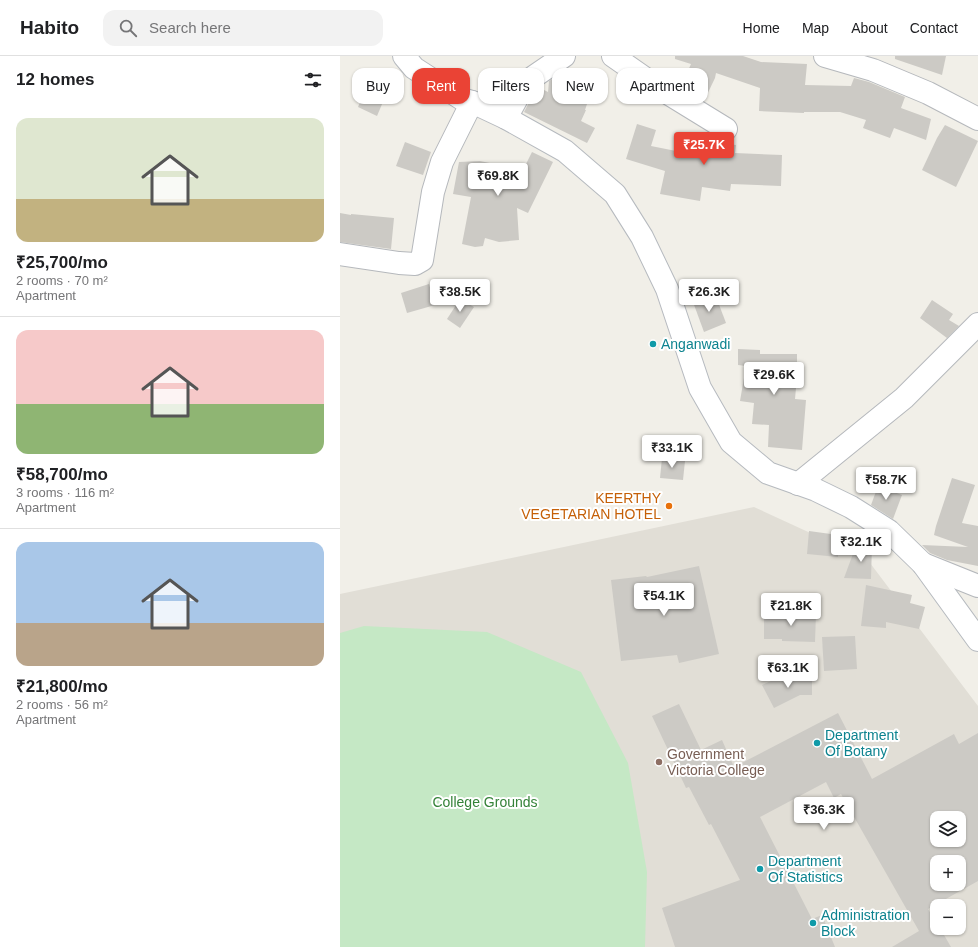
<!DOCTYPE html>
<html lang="en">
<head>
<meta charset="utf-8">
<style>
  :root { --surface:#fff; --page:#f2f2f2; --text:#202124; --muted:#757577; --line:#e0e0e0; --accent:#ea4335 }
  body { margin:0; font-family:Helvetica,sans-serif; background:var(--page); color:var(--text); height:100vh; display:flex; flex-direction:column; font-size:15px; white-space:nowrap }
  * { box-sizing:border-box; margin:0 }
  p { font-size:13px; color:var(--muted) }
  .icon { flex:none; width:22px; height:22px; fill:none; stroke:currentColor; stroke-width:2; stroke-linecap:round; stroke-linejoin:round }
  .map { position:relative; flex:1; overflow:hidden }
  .panel { display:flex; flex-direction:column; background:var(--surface); width:340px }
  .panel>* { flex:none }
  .banner { position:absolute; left:12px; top:12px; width:380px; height:36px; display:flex; gap:8px }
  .fabs { position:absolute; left:590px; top:755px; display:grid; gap:8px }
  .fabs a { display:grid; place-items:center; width:36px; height:36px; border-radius:8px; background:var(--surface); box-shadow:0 1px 3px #0004; font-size:20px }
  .price { position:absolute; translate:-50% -34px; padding:0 9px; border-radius:4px; background:#fff; color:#222; font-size:13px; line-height:26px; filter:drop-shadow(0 1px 2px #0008) }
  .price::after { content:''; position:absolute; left:50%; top:24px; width:12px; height:9px; margin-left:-6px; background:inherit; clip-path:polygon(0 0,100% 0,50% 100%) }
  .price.current { background:var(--accent); color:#fff }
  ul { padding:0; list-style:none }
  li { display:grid; align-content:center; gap:8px; height:212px; padding:0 16px }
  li+li { border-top:1px solid var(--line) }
  li span { display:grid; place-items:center; height:124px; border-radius:12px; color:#555 }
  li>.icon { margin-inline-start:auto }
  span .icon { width:72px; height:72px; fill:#fffc; stroke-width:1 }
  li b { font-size:17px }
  h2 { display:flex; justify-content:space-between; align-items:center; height:48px; padding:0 16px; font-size:17px }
  .pill { padding:0 14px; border-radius:12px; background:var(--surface); box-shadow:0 1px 3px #0004; font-size:14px; line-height:36px }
  .pill.current { background:var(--accent); color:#fff }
  header { display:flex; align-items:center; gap:24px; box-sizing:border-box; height:56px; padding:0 20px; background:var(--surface); border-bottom:1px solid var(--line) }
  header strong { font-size:19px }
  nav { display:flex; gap:22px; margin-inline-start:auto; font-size:14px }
  .search { width:280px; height:36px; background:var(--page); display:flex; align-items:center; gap:10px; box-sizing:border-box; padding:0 14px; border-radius:12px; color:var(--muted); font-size:15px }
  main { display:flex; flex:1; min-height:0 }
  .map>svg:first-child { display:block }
  .education { fill:#e1ded6; fill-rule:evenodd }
  .green { fill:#c5e8c5 }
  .building { fill:#cccac5; fill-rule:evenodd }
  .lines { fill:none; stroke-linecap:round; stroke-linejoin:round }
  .street-casing { stroke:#b5b8bc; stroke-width:24 }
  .secondary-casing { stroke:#b6babf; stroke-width:24 }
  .street { stroke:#fff; stroke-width:22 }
  .secondary { stroke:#fff; stroke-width:22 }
  .culture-dot { fill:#0f9aa8; stroke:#fff; stroke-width:1.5 }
  .food-dot { fill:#e8710a; stroke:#fff; stroke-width:1.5 }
  .education-dot { fill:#8d6e63; stroke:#fff; stroke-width:1.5 }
  .labels { text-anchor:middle; stroke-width:4; stroke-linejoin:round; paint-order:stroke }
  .culture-label { font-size:14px; fill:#0d838f; stroke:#fff; text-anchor:start }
  .food-label { font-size:14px; fill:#c56008; stroke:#fff; text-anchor:end }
  .education-label { font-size:14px; fill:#785e54; stroke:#fff; text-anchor:start }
  .park-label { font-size:14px; fill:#348238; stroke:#fff }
</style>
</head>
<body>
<header>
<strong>Habito</strong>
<div class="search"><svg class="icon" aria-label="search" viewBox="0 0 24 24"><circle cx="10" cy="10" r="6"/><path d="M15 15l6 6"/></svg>Search here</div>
<nav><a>Home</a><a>Map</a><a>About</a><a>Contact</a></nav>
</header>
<main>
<section class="panel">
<h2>12 homes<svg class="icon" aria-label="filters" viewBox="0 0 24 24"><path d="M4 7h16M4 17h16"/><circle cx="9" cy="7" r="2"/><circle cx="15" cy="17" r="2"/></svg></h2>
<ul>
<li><span style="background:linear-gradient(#dfe7d0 65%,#c2b280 0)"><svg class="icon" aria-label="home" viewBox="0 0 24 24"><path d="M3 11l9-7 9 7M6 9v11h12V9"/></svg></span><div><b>₹25,700/mo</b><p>2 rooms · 70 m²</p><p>Apartment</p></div></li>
<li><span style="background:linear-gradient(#f6c9c9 60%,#8fb573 0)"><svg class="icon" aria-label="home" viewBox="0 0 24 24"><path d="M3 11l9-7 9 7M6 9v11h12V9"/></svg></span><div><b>₹58,700/mo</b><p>3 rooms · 116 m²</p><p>Apartment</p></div></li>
<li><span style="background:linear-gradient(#a9c7e8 65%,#b9a48a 0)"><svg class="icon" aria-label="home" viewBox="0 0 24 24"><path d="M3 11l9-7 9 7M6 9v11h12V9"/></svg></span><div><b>₹21,800/mo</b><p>2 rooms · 56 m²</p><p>Apartment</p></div></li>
</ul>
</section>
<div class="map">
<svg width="638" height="891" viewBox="0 0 638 891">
  <rect width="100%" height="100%" fill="#f1efe8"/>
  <path class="education" d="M414,451L527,503L638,650V891H0V538ZM597,762H619V784H597ZM597,806H619V828H597ZM597,850H619V872H597Z"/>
  <path class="green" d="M24,570L147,576L241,616L288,707L307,816L305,891H0V577Z"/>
  <g class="building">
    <path d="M335,0H403L421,6L467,8L465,29L511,30L514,22L529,26L565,41L561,52L591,63L586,84L554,72L550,82L523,72L526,64L500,56H464V57L419,55L420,32L376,17L375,22L364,45L341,30L351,8L335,3Z"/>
    <path d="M555,0H606L602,19L555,3Z"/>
    <path d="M229,12L235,13L234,17L255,24L245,54H246L241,65L255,72L247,87L184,56L195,35L200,32L208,36L209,25Z"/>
    <path d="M29,26L48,34L37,60L18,51Z"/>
    <path d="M297,68L316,74L311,90L351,98L352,84L396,89L395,97L442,99L441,130L391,128L390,135L362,131L360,145L320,138L325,115L286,103Z"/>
    <path d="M605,69L638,85L616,131L582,114L597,82Z"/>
    <path d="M65,86L91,96L83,119L56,110Z"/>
    <path d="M192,96L213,106L188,157L177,152L179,184L159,186L145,182L143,190L135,191L122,188L131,141L113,138L119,106L140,105L183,114Z"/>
    <path d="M0,157L11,159V158L54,162L51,193L0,186Z"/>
    <path d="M89,228L95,249L67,257L61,237Z"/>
    <path d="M375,238L386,267L364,276L353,246Z"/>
    <path d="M120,243L134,251L120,272L107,263Z"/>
    <path d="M592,244L613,258L609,264L619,270L607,282L580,262Z"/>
    <path d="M398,293L420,294V298H457V321L455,343L466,344L462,394L428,391L429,369L412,368L414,347L400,345L406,310L398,309Z"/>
    <path d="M322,402L345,405L343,424L320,422Z"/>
    <path d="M612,422L635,429L622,467L638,470V510L607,504L590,497L582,489L628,491L594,479L596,470Z"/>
    <path d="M538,430L562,439L553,463L531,449Z"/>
    <path d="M469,475L498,479V501L467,498Z"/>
    <path d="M517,487L532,488L531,523L504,522Z"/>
    <path d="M359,510L379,598L339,607L337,599L281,605L271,524L306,520L307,521Z"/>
    <path d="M526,529L572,539L570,547L585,551L579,573L546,566V572L521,570Z"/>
    <path d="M442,557L476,558L475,586L442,585V583H424V560L442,559Z"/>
    <path d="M515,580L517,613L484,615L482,581Z"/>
    <path d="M442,620H472V639H460L434,652L422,629Z"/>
    <path d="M339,648L361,694L382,684L394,711L498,657L532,723L614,678L619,688L638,677V825L588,853L597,868V872H600L611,891H552L579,875L501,738L494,742L486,726L420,761L472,863L482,859L495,891H335L322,852L400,824L371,768L369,769L349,731L346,732L312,660ZM597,762H619V784H597ZM597,806H619V828H597Z"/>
  </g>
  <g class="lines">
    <defs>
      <g id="street">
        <path d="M273,0L316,30L386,73"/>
        <path d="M485,0L533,14L588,37L638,63"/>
        <path d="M166,62L186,26L224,0"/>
        <path d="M0,198L59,207L75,208L82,204L93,136L102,106L132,46"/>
        <path d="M458,428L564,342L638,268"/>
        <path d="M583,508L638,530"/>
      </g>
      <path id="secondary" d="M64,0L74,12L122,43L132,46L166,62L225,95L275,138L302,181L327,233L360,332L391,386L428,417L476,434L511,451L549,475L583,508L638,584"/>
    </defs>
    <use href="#street" class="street-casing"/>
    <use href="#secondary" class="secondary-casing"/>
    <use href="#street" class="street"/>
    <use href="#secondary" class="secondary"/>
  </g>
  <g class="culture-dot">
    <circle cx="313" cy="288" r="4"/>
    <circle cx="477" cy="687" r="4"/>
    <circle cx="420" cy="813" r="4"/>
    <circle cx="473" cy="867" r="4"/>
  </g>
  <circle class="food-dot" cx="329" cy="450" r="4"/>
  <circle class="education-dot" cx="319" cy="706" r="4"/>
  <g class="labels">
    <g class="culture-label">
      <text x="321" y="293">Anganwadi</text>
      <text x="485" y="684">Department<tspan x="485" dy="16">Of Botany</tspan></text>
      <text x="428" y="810">Department<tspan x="428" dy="16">Of Statistics</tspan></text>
      <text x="481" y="864">Administration<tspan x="481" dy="16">Block</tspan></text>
    </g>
    <g class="food-label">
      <text x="321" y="447">KEERTHY<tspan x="321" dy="16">VEGETARIAN HOTEL</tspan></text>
    </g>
    <g class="education-label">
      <text x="327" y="703">Government<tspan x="327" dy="16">Victoria College</tspan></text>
    </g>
    <g class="park-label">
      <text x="145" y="751">College Grounds</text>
    </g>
  </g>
</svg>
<div class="fabs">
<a><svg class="icon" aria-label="layers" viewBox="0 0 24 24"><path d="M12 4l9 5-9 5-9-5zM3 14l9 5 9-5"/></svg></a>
<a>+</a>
<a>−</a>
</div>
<b class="price current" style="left:364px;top:110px">₹25.7K</b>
<b class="price" style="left:158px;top:141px">₹69.8K</b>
<b class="price" style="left:120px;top:257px">₹38.5K</b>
<b class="price" style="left:369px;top:257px">₹26.3K</b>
<b class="price" style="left:434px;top:340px">₹29.6K</b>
<b class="price" style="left:332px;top:413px">₹33.1K</b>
<b class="price" style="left:546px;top:445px">₹58.7K</b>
<b class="price" style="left:521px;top:507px">₹32.1K</b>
<b class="price" style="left:324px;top:561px">₹54.1K</b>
<b class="price" style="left:451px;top:571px">₹21.8K</b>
<b class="price" style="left:448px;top:633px">₹63.1K</b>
<b class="price" style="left:484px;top:775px">₹36.3K</b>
<div class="banner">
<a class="pill">Buy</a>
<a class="pill current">Rent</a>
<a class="pill">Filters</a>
<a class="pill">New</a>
<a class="pill">Apartment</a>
</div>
</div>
</main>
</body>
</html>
